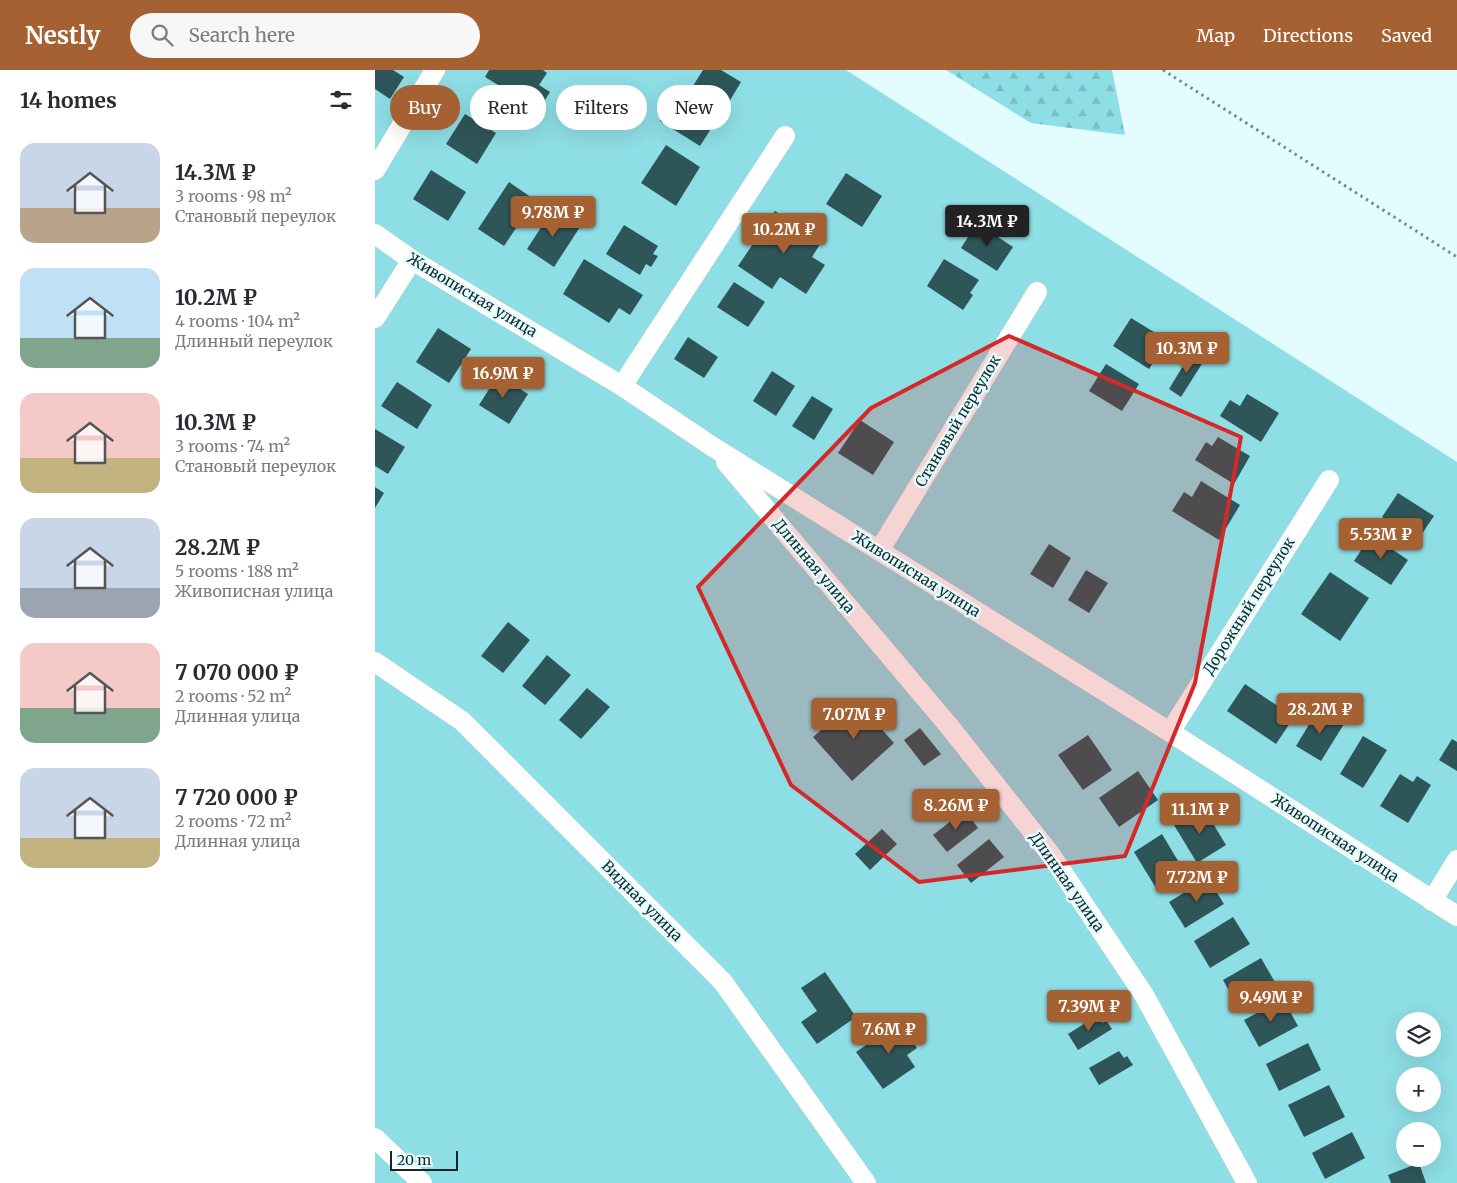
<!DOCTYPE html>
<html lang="en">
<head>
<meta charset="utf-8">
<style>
  :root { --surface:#fff; --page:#f7f7f7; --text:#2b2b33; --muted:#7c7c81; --accent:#a66132 }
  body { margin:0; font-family:Merriweather,serif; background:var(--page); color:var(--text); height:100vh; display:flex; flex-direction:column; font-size:19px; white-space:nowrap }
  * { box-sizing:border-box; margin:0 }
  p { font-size:16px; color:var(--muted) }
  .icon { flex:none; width:28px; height:28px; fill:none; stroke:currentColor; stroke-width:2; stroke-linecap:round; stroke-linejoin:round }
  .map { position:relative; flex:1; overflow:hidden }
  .sheet { display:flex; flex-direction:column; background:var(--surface); width:375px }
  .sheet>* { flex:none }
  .guide { position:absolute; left:15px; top:15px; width:475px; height:45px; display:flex; gap:10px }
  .fabs { position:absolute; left:1021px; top:942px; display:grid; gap:10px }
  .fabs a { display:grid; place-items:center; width:45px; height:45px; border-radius:50%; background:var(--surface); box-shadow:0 5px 20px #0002; font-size:25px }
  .scale { position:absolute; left:15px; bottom:12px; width:68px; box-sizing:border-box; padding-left:5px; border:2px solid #162728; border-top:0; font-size:14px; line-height:18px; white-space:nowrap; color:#162728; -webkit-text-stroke:4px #e2fcff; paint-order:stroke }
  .price { position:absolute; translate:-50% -42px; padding:0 11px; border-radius:5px; background:var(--accent); color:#fff; font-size:16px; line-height:32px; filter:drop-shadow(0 1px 2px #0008) }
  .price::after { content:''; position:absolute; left:50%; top:30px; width:15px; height:11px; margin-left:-8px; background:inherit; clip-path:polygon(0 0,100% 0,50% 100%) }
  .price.selected { background:#222; color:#fff }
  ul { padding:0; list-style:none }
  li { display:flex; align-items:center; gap:15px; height:125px; padding:0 20px }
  li span { display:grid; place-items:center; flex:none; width:140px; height:100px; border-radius:15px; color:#555 }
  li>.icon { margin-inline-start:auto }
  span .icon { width:60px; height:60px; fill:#fffc; stroke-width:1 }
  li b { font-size:21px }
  h2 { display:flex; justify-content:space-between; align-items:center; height:60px; padding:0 20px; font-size:21px }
  .tag { padding:0 18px; border-radius:22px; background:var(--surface); box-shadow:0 5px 20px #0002; font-size:18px; line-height:45px }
  .tag.selected { background:var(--accent); color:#fff }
  header { display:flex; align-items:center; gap:30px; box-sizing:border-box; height:70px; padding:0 25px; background:var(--accent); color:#fff }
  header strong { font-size:24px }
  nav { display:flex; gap:28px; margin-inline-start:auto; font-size:18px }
  .search { width:350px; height:45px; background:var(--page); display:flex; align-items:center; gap:12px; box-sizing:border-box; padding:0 18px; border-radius:28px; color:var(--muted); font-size:19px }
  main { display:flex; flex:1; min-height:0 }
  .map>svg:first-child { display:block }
  .green { fill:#8edee5; fill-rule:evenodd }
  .forest { fill:url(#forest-firs) }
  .building { fill:#2e5659 }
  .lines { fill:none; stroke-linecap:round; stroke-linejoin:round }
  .street-casing { stroke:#a2cdd1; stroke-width:21 }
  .path { stroke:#778c8e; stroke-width:3; stroke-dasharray:2.5 4; stroke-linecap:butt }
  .street { stroke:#fff; stroke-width:20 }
  .marked { fill:#d62828; fill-opacity:0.2; stroke:#d62828; stroke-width:4; stroke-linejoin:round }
  .labels { text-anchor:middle; stroke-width:5; stroke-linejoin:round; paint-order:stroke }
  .street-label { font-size:15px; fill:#162728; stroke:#e2fcff }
</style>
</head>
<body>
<header>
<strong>Nestly</strong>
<div class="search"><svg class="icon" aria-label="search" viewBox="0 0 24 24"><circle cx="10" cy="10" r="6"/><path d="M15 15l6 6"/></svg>Search here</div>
<nav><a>Map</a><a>Directions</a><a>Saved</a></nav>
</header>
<main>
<section class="sheet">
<h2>14 homes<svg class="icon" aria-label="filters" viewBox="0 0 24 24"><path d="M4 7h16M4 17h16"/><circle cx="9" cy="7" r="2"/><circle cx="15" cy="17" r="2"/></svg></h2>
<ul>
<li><span style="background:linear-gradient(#c9d6e8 65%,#b9a48a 0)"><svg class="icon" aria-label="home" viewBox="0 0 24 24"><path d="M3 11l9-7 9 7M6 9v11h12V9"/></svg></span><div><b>14.3M ₽</b><p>3 rooms · 98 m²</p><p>Становый переулок</p></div></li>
<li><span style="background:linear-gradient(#bfe0f5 70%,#7fa58c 0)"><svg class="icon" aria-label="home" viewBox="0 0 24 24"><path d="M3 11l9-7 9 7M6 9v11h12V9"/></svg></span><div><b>10.2M ₽</b><p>4 rooms · 104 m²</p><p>Длинный переулок</p></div></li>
<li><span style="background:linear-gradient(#f6c9c9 65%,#c2b280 0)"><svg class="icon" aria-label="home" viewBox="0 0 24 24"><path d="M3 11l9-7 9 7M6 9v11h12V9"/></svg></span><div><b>10.3M ₽</b><p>3 rooms · 74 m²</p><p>Становый переулок</p></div></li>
<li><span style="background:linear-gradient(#c9d6e8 70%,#9aa5b1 0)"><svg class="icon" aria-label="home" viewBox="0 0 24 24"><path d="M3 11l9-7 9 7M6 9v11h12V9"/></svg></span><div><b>28.2M ₽</b><p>5 rooms · 188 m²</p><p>Живописная улица</p></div></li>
<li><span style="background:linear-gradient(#f6c9c9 65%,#7fa58c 0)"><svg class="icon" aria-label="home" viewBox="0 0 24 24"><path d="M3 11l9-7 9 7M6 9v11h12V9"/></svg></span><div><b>7 070 000 ₽</b><p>2 rooms · 52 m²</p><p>Длинная улица</p></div></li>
<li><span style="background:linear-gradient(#c9d6e8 70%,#c2b280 0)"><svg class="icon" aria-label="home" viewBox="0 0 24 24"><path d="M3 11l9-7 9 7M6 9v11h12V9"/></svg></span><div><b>7 720 000 ₽</b><p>2 rooms · 72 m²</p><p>Длинная улица</p></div></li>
</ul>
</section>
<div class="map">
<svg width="1082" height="1113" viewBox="0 0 1082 1113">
  <defs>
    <pattern id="forest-firs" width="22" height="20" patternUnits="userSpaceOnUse" patternTransform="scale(1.25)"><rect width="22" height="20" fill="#8edee5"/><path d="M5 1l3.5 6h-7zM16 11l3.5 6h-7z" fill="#7abec4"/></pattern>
  </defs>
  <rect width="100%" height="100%" fill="#e2fcff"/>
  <path class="green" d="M0,0H471L1082,392V1113H0ZM1030,951H1058V979H1030ZM1030,1006H1058V1034H1030ZM1030,1061H1058V1089H1030Z"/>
  <path class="forest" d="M571,0H737L750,65L656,53Z"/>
  <g class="building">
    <path d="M0,0H18L29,7L15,29L0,19Z"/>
    <path d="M114,0H168L172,3L164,15L175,22L164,40L110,7Z"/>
    <path d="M328,0H346L366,12L351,37L318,16Z"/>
    <path d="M308,31L341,51L325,76L285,51L292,39L300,44Z"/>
    <path d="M90,44L121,63L102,94L71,74Z"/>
    <path d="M291,75L325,97L301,136L266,113Z"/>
    <path d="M56,100L91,122L73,151L38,129Z"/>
    <path d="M471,103L507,126L487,157L451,134Z"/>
    <path d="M134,112L160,130L129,176L103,159Z"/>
    <path d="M178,139L205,157L179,197L152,179Z"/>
    <path d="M400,141L447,171L437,187L450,195L431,224L405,207L397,219L363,196Z"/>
    <path d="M602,153L638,177L622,201L586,178Z"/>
    <path d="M249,155L283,176L278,184L283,186L276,197L271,194L265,205L231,184Z"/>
    <path d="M209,189L268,225L255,245L244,238L234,253L188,224Z"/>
    <path d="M569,189L604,210L595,223L598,225L588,240L552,216Z"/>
    <path d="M359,212L390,232L373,257L342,237Z"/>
    <path d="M756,248L792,270L774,299L738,276Z"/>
    <path d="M63,258L96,279L74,313L41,292Z"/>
    <path d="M313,267L343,287L329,308L299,289Z"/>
    <path d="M817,281L830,289L806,327L794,319Z"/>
    <path d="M731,294L764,314L747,341L714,321Z"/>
    <path d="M397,301L420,316L401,346L378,331Z"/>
    <path d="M123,305L153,324L134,354L104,335Z"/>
    <path d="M22,312L57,335L42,359L6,336Z"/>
    <path d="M872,324L904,343L886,372L845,346L855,330L865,336Z"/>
    <path d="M437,326L458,339L439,370L417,356Z"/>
    <path d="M485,350L519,372L498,405L463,383Z"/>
    <path d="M0,359L30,377L13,404L0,396Z"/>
    <path d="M843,367L875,386L859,414L820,390L831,372L837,376Z"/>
    <path d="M826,411L865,435L844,470L797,441L809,422L817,427Z"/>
    <path d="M0,417L9,423L0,438Z"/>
    <path d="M1023,423L1059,446L1042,471L1007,447Z"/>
    <path d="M996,465L1033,490L1016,515L979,491Z"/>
    <path d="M674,474L696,488L678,518L655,504Z"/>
    <path d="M711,500L733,513L714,543L693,530Z"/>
    <path d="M955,502L994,528L965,571L926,544Z"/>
    <path d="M133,552L155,570L128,603L106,586Z"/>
    <path d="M172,585L196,605L170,635L147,616Z"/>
    <path d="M870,614L919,647L901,674L852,641Z"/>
    <path d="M212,618L235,637L206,669L184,650Z"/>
    <path d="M481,630L519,673L477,711L438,667Z"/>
    <path d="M944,638L969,654L946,691L921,676Z"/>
    <path d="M545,658L566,684L549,696L529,670Z"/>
    <path d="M713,665L737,700L708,720L683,685Z"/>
    <path d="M988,666L1012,680L988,718L965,704Z"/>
    <path d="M1077,669L1082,672V701L1064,690Z"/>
    <path d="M763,701L783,730L744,757L724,728Z"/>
    <path d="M1025,704L1038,712L1042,706L1056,715L1033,753L1005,736Z"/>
    <path d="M828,737L851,775L822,793L799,755Z"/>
    <path d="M590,740L603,758L572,782L558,765Z"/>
    <path d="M507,759L522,774L495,800L480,784Z"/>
    <path d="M787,764L809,801L781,818L759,782Z"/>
    <path d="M614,769L629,787L596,813L582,795Z"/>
    <path d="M833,808L849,834L810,858L794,832Z"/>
    <path d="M858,847L875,874L835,898L819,871Z"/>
    <path d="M886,888L901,914L863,936L848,910Z"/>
    <path d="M450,902L481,947L442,974L426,952L442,941L426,918Z"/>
    <path d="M908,929L923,956L884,977L869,950Z"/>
    <path d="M723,945L728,953L731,950L737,959L703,980L693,964Z"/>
    <path d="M524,952L542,978L532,985L540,997L508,1019L481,982Z"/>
    <path d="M933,973L946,1000L904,1021L891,994Z"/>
    <path d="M744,981L749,988L752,986L758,995L724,1015L714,998Z"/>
    <path d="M954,1015L970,1047L929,1067L913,1035Z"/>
    <path d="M977,1062L990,1088L950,1109L937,1083Z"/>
    <path d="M1044,1093L1051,1113H1016L1013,1105Z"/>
  </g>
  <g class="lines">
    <defs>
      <g id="street">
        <path d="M0,100L60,0"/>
        <path d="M0,164L37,190L247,316L338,377L795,662L1082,846"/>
        <path d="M0,248L37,190"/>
        <path d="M247,316L410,66"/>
        <path d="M351,392L574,656L676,785L769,925L872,1113"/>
        <path d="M504,481L662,222"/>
        <path d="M0,592L87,651L348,912L491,1113"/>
        <path d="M795,662L954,410"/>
        <path d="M1057,831L1082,790"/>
        <path d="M0,1068L47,1113"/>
      </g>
    </defs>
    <use href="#street" class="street-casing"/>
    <path class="path" d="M788,0L1082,187"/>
    <use href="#street" class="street"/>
  </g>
  <path class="marked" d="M634,266L866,367L820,613L750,786L544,812L416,715L323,517L496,338Z"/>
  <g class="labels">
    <g class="street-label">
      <text transform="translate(97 225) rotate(31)" y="5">Живописная улица</text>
      <text transform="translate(583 351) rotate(-59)" y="5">Становый переулок</text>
      <text transform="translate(439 496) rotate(50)" y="5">Длинная улица</text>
      <text transform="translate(541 504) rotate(32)" y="5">Живописная улица</text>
      <text transform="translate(874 536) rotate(-58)" y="5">Дорожный переулок</text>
      <text transform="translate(960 768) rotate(33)" y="5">Живописная улица</text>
      <text transform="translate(692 812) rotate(55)" y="5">Длинная улица</text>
      <text transform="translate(267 831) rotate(45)" y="5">Видная улица</text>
    </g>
  </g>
</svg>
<div class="fabs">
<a><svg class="icon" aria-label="layers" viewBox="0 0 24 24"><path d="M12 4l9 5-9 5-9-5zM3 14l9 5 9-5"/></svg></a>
<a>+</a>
<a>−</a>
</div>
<div class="scale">20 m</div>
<b class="price" style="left:178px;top:168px">9.78M ₽</b>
<b class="price selected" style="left:612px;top:177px">14.3M ₽</b>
<b class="price" style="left:409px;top:185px">10.2M ₽</b>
<b class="price" style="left:812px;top:304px">10.3M ₽</b>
<b class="price" style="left:128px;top:329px">16.9M ₽</b>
<b class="price" style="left:1006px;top:490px">5.53M ₽</b>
<b class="price" style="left:945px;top:665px">28.2M ₽</b>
<b class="price" style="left:479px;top:670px">7.07M ₽</b>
<b class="price" style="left:581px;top:761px">8.26M ₽</b>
<b class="price" style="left:825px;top:765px">11.1M ₽</b>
<b class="price" style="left:822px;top:833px">7.72M ₽</b>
<b class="price" style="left:896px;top:953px">9.49M ₽</b>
<b class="price" style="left:714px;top:962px">7.39M ₽</b>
<b class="price" style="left:514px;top:985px">7.6M ₽</b>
<div class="guide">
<a class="tag selected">Buy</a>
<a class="tag">Rent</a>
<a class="tag">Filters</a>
<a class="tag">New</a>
</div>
</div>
</main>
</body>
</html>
